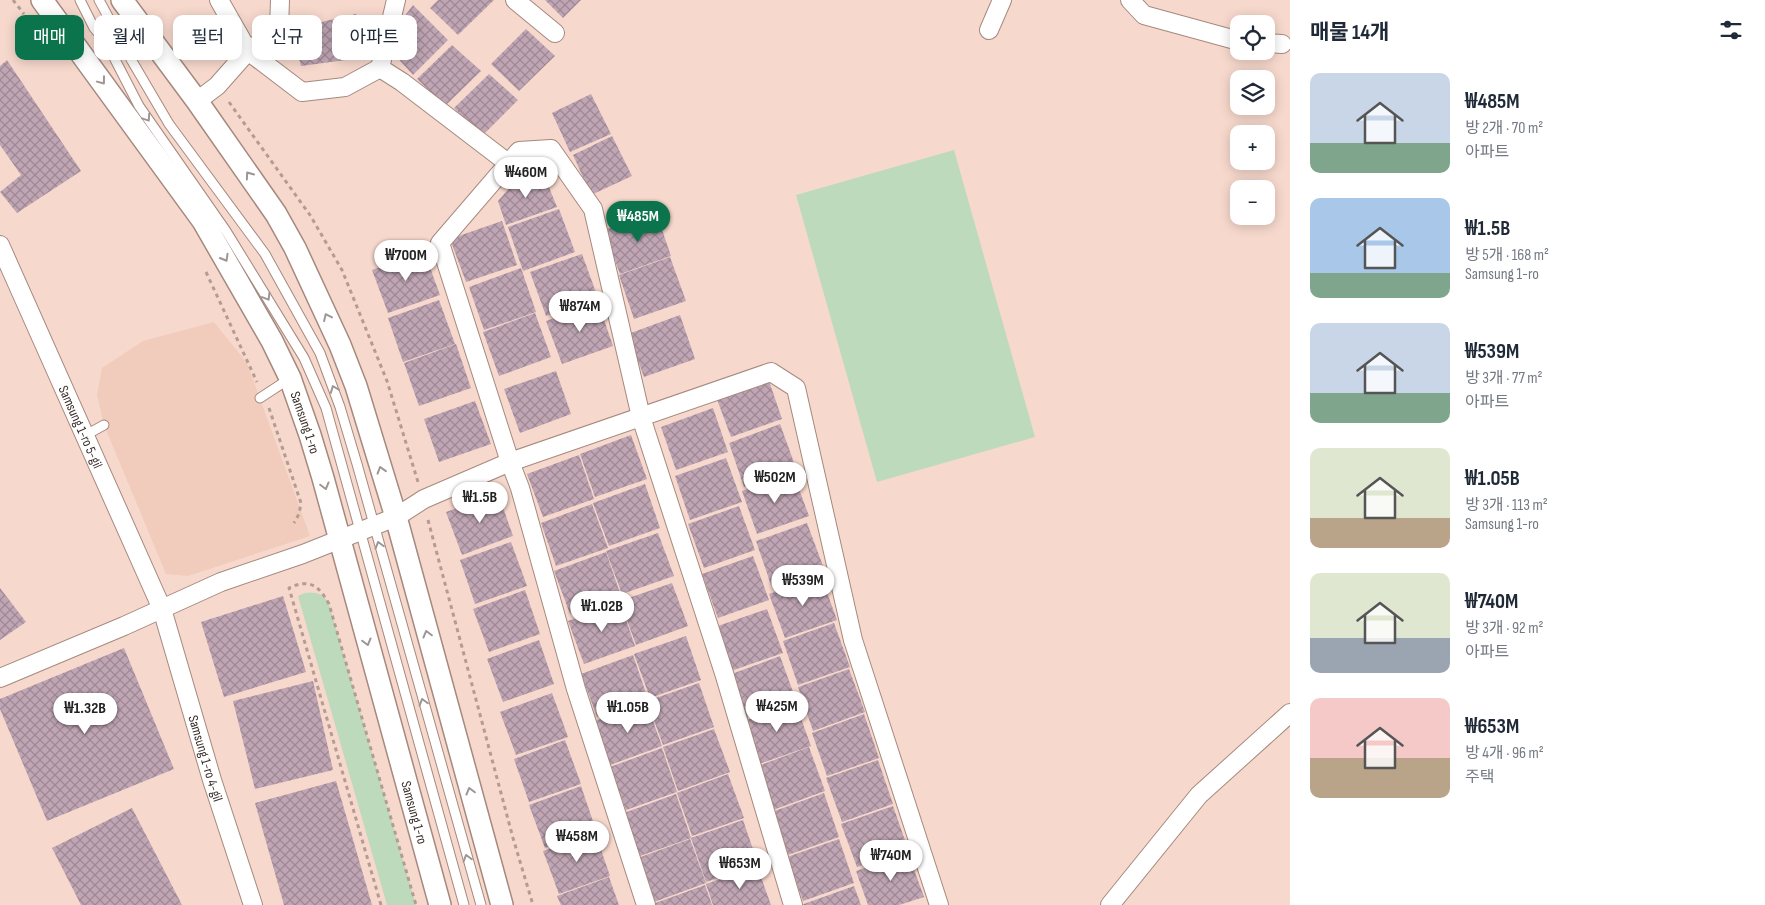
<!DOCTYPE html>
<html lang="ko">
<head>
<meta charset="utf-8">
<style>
  :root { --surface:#fff; --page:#f6f6f7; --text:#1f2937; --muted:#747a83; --accent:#0b744c }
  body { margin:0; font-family:"Sofia Sans Condensed","Noto Sans KR",sans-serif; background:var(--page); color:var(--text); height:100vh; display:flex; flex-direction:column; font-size:19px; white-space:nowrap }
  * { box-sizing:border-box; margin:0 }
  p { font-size:16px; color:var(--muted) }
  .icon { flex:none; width:28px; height:28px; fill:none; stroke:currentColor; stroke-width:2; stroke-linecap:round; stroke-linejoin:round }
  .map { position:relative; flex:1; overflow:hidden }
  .details { display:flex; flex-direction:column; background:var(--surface); width:475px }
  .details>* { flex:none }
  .guide { position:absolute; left:15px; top:15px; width:475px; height:45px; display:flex; gap:10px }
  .fabs { position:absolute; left:1230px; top:15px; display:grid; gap:10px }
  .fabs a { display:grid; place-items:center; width:45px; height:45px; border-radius:10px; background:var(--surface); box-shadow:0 2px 12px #0003; font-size:25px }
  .price { position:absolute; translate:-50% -42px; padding:0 11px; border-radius:18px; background:#fff; color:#222; font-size:16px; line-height:32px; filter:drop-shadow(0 1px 2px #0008) }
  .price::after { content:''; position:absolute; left:50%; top:30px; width:15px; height:11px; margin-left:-8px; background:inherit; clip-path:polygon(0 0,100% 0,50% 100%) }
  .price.selected { background:var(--accent); color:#fff }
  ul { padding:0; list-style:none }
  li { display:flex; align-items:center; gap:15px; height:125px; padding:0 20px }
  li span { display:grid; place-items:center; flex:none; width:140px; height:100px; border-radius:10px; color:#555 }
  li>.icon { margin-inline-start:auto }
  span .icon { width:60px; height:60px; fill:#fffc; stroke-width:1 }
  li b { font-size:21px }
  h2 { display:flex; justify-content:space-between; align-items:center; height:60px; padding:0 20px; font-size:21px }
  .tag { padding:0 18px; border-radius:10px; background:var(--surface); box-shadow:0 2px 12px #0003; font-size:18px; line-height:45px }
  .tag.selected { background:var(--accent); color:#fff }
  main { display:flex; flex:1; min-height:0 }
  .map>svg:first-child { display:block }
  .built { fill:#f1ccbc }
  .grass { fill:#bddabd }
  .building { fill:url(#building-cross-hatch) }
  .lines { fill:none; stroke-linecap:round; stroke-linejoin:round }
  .service-casing { stroke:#a5897e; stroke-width:11 }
  .minor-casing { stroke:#a5897e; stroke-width:20 }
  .tertiary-casing { stroke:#a5897e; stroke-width:24 }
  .path { stroke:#b49c92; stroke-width:3; stroke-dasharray:4 4; stroke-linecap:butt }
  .service { stroke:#fff; stroke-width:9 }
  .minor { stroke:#fff; stroke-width:18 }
  .tertiary { stroke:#fff; stroke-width:21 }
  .oneway { stroke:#9c9694 }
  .labels { text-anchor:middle; stroke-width:4.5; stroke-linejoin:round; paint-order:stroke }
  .street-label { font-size:14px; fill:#392d29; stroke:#fbe9e1 }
</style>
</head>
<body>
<main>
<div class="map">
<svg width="1290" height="905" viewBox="0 0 1290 905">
  <defs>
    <pattern id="building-cross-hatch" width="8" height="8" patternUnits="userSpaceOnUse" patternTransform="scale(1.25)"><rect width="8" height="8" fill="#c0a6b5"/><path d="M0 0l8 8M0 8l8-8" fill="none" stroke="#9d8893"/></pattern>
  </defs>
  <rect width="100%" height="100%" fill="#f7d8cc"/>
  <path class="built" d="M214,322L247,363L310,536L188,576L166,574L104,425L97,395L102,368L143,341Z"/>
  <g class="grass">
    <path d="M954,150L1035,437L877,482L796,195Z"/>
    <path d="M305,593C317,592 323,593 329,604L416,905H387L298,596Z"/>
  </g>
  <g class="building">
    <path d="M438,0H494L458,35L430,8Z"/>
    <path d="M545,0H581L563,18Z"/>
    <path d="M413,5L448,40L413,75L393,53L401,21Z"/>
    <path d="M356,14L376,56L301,66L291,29Z"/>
    <path d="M526,29L555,56L519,91L491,64Z"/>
    <path d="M452,45L481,71L445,106L417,79Z"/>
    <path d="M7,60L81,171L17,213L0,192L21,175L0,145V66Z"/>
    <path d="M489,74L518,100L482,136L454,108Z"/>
    <path d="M591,94L611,134L570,152L552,113Z"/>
    <path d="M612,136L632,176L591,195L573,155Z"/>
    <path d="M523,172L546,180L557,207L506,225L498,201Z"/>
    <path d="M559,209L575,252L523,271L508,227Z"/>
    <path d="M656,212L671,256L620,274L604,230Z"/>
    <path d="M502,221L517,265L466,282L450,239Z"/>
    <path d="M424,251L440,295L388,313L372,270Z"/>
    <path d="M582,254L598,298L546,316L530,272Z"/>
    <path d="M670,257L686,301L634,319L619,275Z"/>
    <path d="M521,268L536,312L484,330L469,287Z"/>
    <path d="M439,300L455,344L403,362L388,318Z"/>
    <path d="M598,302L613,346L562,364L546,321Z"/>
    <path d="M535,313L551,357L499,376L483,332Z"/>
    <path d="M680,315L695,359L644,377L628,334Z"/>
    <path d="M456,344L471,388L419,406L404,363Z"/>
    <path d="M556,371L571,414L520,433L504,389Z"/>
    <path d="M767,375L782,419L731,437L715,394Z"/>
    <path d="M475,401L491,444L439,462L424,419Z"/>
    <path d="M713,408L728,452L676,470L661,427Z"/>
    <path d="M780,424L796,468L744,487L729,443Z"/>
    <path d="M631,435L647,479L595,497L580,454Z"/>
    <path d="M579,455L594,499L543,517L527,474Z"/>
    <path d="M726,458L742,502L690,520L675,476Z"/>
    <path d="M793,473L809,516L757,534L742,491Z"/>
    <path d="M645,484L660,528L609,546L593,503Z"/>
    <path d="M498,493L513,536L462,555L446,512Z"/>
    <path d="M592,504L608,548L556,566L541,523Z"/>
    <path d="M739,506L755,550L704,568L688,524Z"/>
    <path d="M807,523L823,566L771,585L756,541Z"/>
    <path d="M658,533L674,576L622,594L606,551Z"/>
    <path d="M511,542L527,586L475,604L460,560Z"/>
    <path d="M606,552L621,596L570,614L554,571Z"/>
    <path d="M753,556L769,600L718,618L702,574Z"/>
    <path d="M821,576L837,620L785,638L769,594Z"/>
    <path d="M672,583L688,626L636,645L620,601Z"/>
    <path d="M0,588L26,622L0,640Z"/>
    <path d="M525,590L540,634L489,652L473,609Z"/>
    <path d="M283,596L306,672L224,697L201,622Z"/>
    <path d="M620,602L635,646L584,664L568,621Z"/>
    <path d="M767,609L783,653L731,671L715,627Z"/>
    <path d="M834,623L850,667L798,685L783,641Z"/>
    <path d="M686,636L701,680L650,698L634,654Z"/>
    <path d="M539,640L554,684L503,702L487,659Z"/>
    <path d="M124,648L174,769L47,821L0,709V699Z"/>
    <path d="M633,655L648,699L597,717L581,674Z"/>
    <path d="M780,656L796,700L744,718L729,675Z"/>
    <path d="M849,669L865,712L813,731L798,687Z"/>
    <path d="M313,681L333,770L255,789L233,701Z"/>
    <path d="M699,683L714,727L663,745L647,701Z"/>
    <path d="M552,693L568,737L516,755L500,712Z"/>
    <path d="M646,702L662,746L610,765L595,721Z"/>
    <path d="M795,702L811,746L759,764L744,721Z"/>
    <path d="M864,714L879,758L827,776L812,733Z"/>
    <path d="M714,729L730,772L678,791L663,747Z"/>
    <path d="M565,740L581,784L529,802L514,759Z"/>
    <path d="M809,747L825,791L773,810L758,766Z"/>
    <path d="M662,748L677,792L626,810L610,767Z"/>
    <path d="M878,760L893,804L842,822L826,778Z"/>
    <path d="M728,774L744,818L692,836L677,793Z"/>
    <path d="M336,781L372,905H284L255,803Z"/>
    <path d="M581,786L596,830L545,848L529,805Z"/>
    <path d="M824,793L839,837L788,855L772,812Z"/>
    <path d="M676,794L691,838L640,856L624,813Z"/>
    <path d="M893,806L908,849L857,867L841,824Z"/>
    <path d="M132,808L182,905H81L52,848Z"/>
    <path d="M743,820L758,864L706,882L691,838Z"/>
    <path d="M595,832L610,876L559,894L543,851Z"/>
    <path d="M690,839L706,883L654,902L638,858Z"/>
    <path d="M839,839L854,883L803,901L787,857Z"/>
    <path d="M908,853L924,897L899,905H868L856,871Z"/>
    <path d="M757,866L771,905H713L706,884Z"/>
    <path d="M609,877L619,905H561L557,896Z"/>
    <path d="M705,885L712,905H650Z"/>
    <path d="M854,886L861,905H801Z"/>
  </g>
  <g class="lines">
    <defs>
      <g id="service">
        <path d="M80,0L94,28L106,42L139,106L226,231L304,358L326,408L464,905"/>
        <path d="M99,0L132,61L169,124L265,254L320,353L340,407L357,464L481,905"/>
        <path d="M260,398L289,379"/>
        <path d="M84,436L104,425"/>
      </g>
      <g id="minor">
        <path d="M219,0L248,51L302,92L345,87L380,68"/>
        <path d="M396,0L380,68L402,82L508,163"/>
        <path d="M515,0L555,33"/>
        <path d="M1130,0L1144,15L1239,41"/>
        <path d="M989,30L1002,0"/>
        <path d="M1266,43L1282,44"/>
        <path d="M197,101L217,86L248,51L279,29L280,0"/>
        <path id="s1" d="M0,245L162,609L212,780L253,905"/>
        <path d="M0,678L124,626L221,582L303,554L396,517L424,499L510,462L771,372L796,388L853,640L939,905"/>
        <path d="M646,905L576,689L520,488L510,462L440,243L519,151L551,149L593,209L641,417L724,673L793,905"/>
        <path d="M1110,905L1199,795L1290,713"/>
      </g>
      <g id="tertiary">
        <path id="s2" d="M42,0L203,221L272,341L290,378L310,435L323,478L440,905"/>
        <path d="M122,0L197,101L276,214L295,248L340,345L356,386L396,517L502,905"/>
      </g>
    </defs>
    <use href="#service" class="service-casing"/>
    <use href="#minor" class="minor-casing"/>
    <use href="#tertiary" class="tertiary-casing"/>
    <g class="path">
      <path d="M13,0L24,14"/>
      <path d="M229,102L310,215L342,270L387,381L418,482"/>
      <path d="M206,272L257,382"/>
      <path d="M269,408L301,503L299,514L294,523"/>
      <path d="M428,520L513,838L533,905"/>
      <path d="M381,905L289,588C310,578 319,586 329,604L416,905"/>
    </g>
    <use href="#service" class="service"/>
    <use href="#minor" class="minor"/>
    <use href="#tertiary" class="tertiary"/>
  </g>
  <defs><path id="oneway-chevron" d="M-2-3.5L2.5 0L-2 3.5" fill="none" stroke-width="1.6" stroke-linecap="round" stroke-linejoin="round" transform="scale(1.25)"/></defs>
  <g class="oneway">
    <use href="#oneway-chevron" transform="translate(102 81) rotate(53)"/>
    <use href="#oneway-chevron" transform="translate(147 118) rotate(56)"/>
    <use href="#oneway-chevron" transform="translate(249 175) rotate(-125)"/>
    <use href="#oneway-chevron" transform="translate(225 258) rotate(60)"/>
    <use href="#oneway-chevron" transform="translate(267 297) rotate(59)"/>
    <use href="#oneway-chevron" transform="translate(327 317) rotate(-115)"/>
    <use href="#oneway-chevron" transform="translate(334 389) rotate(-111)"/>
    <use href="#oneway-chevron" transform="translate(381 470) rotate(-107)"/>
    <use href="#oneway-chevron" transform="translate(325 486) rotate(75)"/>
    <use href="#oneway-chevron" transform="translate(379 545) rotate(-106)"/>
    <use href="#oneway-chevron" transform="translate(427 634) rotate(-105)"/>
    <use href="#oneway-chevron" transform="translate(367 642) rotate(75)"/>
    <use href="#oneway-chevron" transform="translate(423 702) rotate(-106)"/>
    <use href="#oneway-chevron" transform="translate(470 791) rotate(-105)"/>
    <use href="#oneway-chevron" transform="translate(467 858) rotate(-106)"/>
  </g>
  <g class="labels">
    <g class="street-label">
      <text dy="5" stroke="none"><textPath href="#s2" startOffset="500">Samsung 1-ro</textPath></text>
      <text dy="5" stroke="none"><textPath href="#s1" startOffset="199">Samsung 1-ro 5-gil</textPath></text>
      <text dy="5" stroke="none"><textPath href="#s1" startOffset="554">Samsung 1-ro 4-gil</textPath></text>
      <text dy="5" stroke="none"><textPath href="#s2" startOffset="905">Samsung 1-ro</textPath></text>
    </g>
  </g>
</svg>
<div class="fabs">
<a><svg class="icon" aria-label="locate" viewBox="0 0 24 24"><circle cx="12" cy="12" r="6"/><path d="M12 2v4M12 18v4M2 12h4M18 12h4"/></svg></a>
<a><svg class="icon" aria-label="layers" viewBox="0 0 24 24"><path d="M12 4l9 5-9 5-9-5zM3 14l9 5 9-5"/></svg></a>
<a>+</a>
<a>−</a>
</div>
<b class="price" style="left:526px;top:199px">₩460M</b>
<b class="price selected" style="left:638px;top:243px">₩485M</b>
<b class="price" style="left:406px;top:282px">₩700M</b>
<b class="price" style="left:580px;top:333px">₩874M</b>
<b class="price" style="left:775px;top:504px">₩502M</b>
<b class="price" style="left:480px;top:524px">₩1.5B</b>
<b class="price" style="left:803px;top:607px">₩539M</b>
<b class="price" style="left:602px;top:633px">₩1.02B</b>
<b class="price" style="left:777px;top:733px">₩425M</b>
<b class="price" style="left:628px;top:734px">₩1.05B</b>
<b class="price" style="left:85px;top:735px">₩1.32B</b>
<b class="price" style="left:577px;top:863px">₩458M</b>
<b class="price" style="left:891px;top:882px">₩740M</b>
<b class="price" style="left:740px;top:890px">₩653M</b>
<div class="guide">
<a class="tag selected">매매</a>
<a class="tag">월세</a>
<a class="tag">필터</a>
<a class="tag">신규</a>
<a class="tag">아파트</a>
</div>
</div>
<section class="details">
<h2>매물 14개<svg class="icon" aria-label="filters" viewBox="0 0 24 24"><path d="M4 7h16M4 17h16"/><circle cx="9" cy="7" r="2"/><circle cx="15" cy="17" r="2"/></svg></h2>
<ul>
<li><span style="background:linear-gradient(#c9d6e8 70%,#7fa58c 0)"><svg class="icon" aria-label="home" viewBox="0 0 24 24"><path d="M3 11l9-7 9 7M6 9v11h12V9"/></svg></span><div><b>₩485M</b><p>방 2개 · 70 m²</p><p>아파트</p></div></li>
<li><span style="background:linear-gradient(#a9c7e8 75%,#7fa58c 0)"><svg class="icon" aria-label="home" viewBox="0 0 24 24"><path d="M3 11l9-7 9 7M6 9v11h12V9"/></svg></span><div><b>₩1.5B</b><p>방 5개 · 168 m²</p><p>Samsung 1-ro</p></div></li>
<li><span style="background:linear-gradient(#c9d6e8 70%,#7fa58c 0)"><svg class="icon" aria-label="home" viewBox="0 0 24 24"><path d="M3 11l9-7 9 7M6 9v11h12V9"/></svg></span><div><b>₩539M</b><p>방 3개 · 77 m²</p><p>아파트</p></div></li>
<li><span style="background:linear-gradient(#dfe7d0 70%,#b9a48a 0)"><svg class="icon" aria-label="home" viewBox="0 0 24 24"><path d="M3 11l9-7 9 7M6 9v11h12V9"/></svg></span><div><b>₩1.05B</b><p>방 3개 · 113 m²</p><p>Samsung 1-ro</p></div></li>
<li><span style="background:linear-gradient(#dfe7d0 65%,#9aa5b1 0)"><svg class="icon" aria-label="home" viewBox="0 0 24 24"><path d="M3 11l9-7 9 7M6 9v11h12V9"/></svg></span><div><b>₩740M</b><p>방 3개 · 92 m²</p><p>아파트</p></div></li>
<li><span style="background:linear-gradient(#f6c9c9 60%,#b9a48a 0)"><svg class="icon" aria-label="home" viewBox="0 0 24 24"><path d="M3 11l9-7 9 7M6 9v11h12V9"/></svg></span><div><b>₩653M</b><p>방 4개 · 96 m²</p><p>주택</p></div></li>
</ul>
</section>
</main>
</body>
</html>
